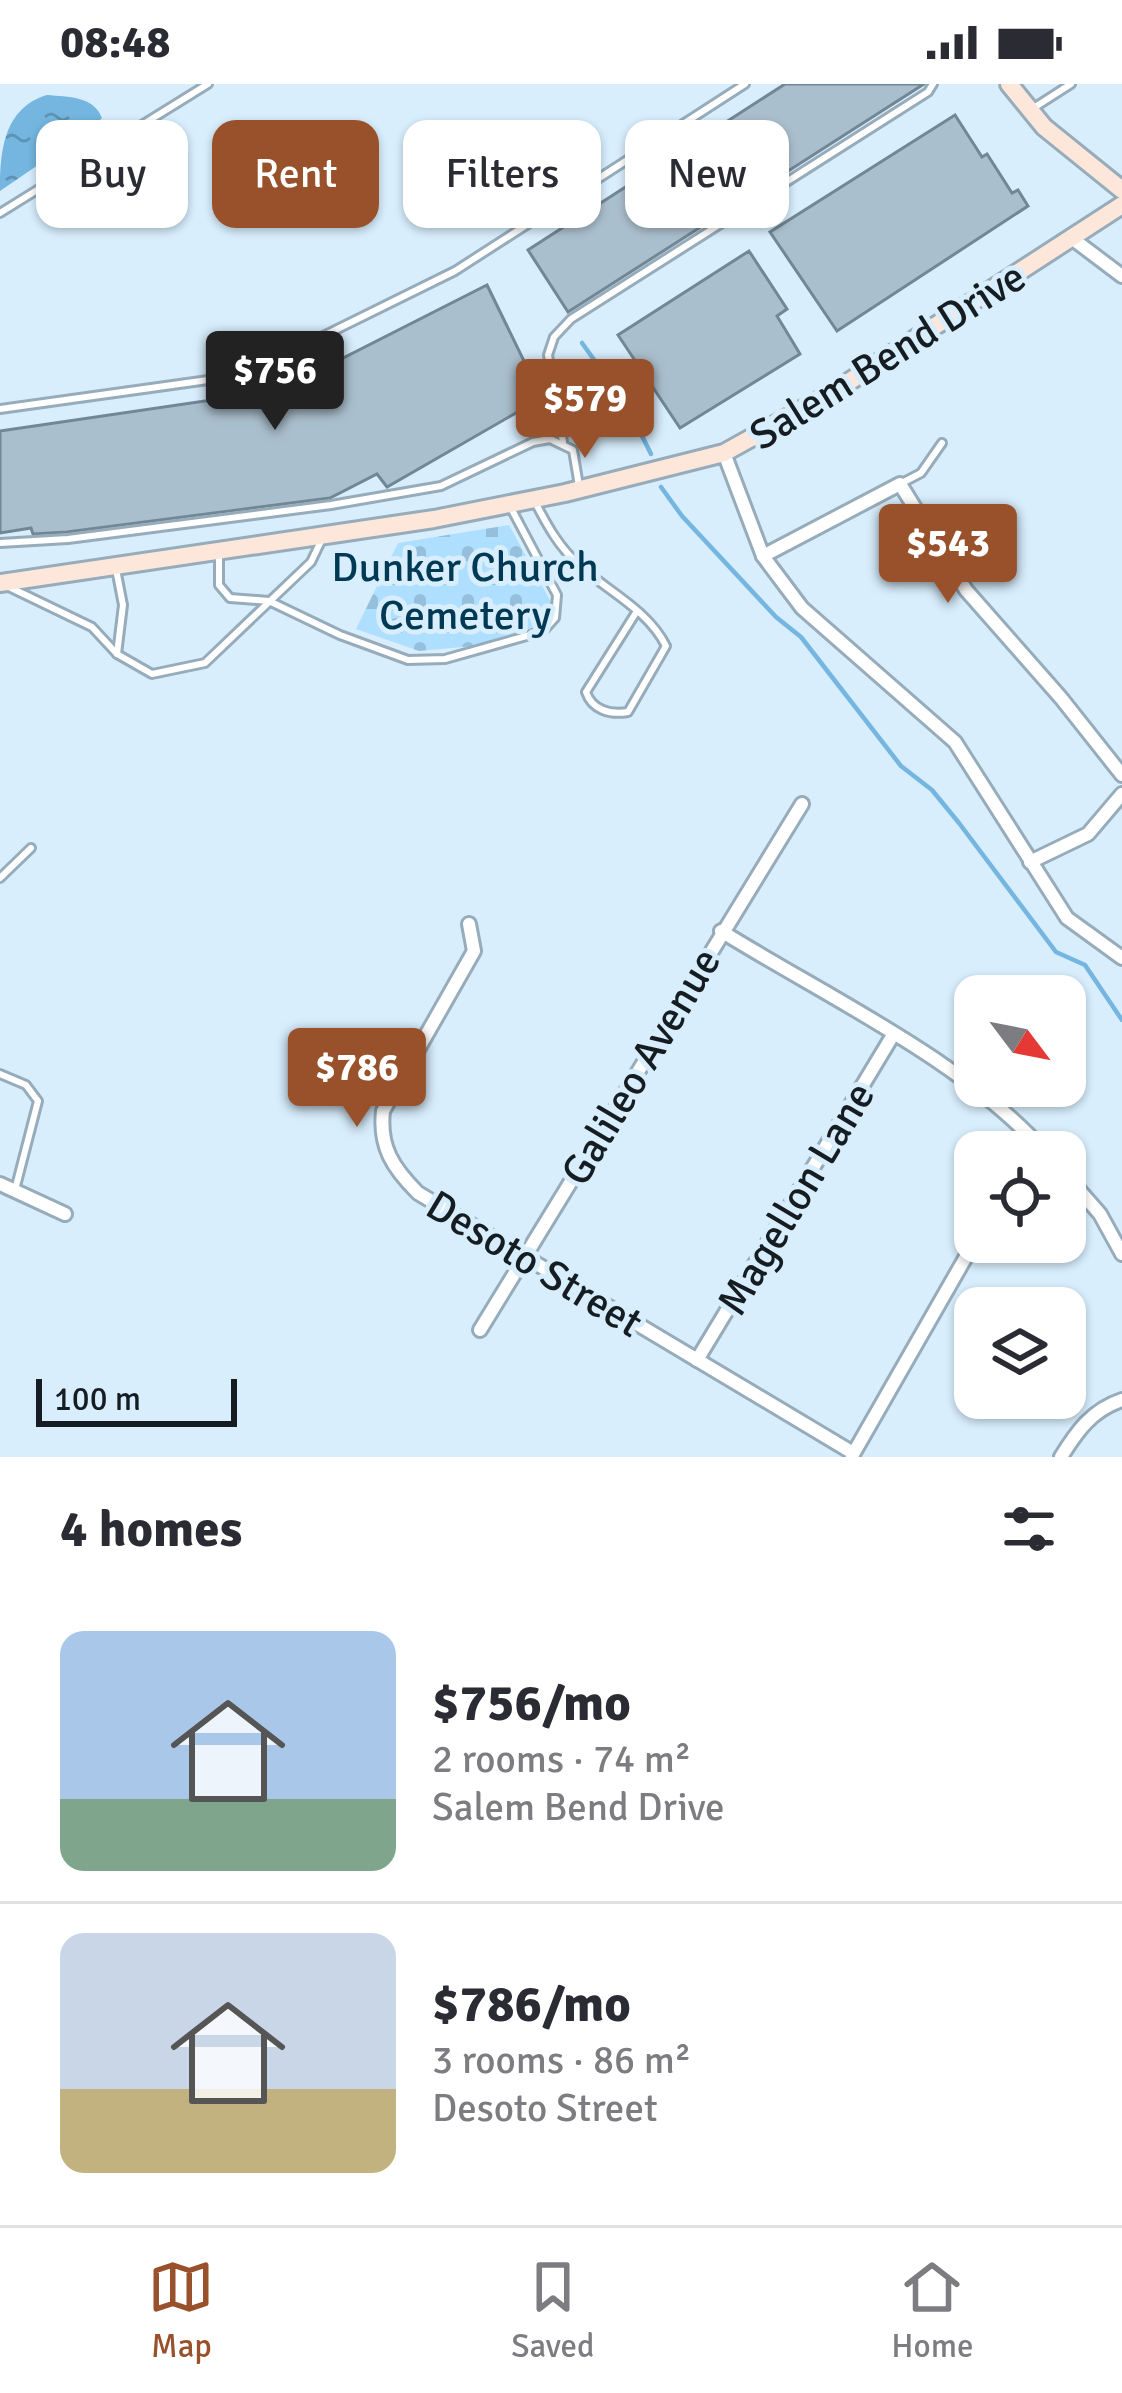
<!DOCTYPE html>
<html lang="en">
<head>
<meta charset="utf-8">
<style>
  :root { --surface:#fff; --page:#f2f2f3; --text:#2b2b33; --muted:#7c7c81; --line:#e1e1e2; --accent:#98512a }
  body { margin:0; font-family:Signika,sans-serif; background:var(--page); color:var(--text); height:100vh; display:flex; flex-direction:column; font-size:45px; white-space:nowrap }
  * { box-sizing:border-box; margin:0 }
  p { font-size:39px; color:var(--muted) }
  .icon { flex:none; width:66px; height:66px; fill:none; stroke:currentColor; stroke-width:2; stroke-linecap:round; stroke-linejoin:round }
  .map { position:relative; height:1373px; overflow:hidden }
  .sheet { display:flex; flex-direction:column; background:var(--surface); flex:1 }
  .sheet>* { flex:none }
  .hud { position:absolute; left:36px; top:36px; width:1050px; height:108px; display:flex; gap:24px }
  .needle { width:78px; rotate:122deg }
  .tools { position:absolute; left:954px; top:891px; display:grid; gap:24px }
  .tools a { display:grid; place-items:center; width:132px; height:132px; border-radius:24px; background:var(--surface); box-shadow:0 3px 9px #0004; font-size:60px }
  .scale { position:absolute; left:36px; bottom:30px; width:201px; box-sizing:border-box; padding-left:12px; border:6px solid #151d22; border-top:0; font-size:33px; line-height:42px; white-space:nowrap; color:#151d22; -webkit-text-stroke:9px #d8eefd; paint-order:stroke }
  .price { position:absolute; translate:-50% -102px; padding:0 27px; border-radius:12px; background:var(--accent); color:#fff; font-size:39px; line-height:78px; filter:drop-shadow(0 3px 6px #0008) }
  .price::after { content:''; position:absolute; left:50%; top:72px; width:36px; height:27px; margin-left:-18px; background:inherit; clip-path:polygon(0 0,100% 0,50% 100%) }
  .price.active { background:#222; color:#fff }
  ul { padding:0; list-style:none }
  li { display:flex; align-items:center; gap:36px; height:300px; padding:0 60px }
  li+li { border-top:3px solid var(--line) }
  li span { display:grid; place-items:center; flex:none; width:336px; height:240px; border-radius:24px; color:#555 }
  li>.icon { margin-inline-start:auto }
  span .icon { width:144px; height:144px; fill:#fffc; stroke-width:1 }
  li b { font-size:51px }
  h2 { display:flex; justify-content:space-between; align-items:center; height:144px; padding:0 60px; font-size:51px }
  .tag { padding:0 42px; border-radius:24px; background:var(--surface); box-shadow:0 3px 9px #0004; font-size:42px; line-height:108px }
  .tag.active { background:var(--accent); color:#fff }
  .status { display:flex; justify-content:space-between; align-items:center; height:84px; padding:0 60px; background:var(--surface); direction:ltr }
  .status svg { height:33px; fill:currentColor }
  .menu { display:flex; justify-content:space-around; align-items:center; height:168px; border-top:3px solid var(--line); background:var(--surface); font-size:33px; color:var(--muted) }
  .menu a { display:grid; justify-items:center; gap:6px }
  .menu .active { color:var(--accent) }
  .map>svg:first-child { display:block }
  .cemetery { fill:url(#cemetery-stones) }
  .water { fill:url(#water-ripples) }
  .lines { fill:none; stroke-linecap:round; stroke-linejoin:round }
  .stream { stroke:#74b6df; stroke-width:4.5 }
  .building { fill:#aabfcd; stroke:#728794; stroke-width:3 }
  .lane-casing { stroke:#97acba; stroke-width:12 }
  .street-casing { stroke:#97acba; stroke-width:18 }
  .secondary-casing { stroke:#97acba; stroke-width:22 }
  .lane { stroke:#fff; stroke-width:6 }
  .street { stroke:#fff; stroke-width:12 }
  .secondary { stroke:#fde7db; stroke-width:16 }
  .labels { text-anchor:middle; stroke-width:10; stroke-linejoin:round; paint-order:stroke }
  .street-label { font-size:42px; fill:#151d22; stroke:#d8eefd }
  .park-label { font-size:42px; fill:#003954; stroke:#d8eefd }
</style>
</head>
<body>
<div class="status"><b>08:48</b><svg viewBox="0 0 49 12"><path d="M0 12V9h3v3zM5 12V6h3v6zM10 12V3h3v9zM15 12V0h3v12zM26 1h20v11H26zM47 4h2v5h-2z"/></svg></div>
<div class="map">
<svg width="1122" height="1373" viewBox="0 0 1122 1373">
  <defs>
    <pattern id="cemetery-stones" width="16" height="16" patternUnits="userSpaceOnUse" patternTransform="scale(3)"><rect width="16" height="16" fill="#aedfff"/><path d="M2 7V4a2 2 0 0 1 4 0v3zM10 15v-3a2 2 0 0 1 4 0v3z" fill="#95bfda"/></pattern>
    <pattern id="water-ripples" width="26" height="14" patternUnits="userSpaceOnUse" patternTransform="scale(3)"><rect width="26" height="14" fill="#74b6df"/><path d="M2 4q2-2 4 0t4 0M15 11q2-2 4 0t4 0" fill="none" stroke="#5e93b4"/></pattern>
  </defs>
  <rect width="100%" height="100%" fill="#d8eefd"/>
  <path class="cemetery" d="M509,441L552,520L546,539L474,562L419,567L356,545L398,459Z"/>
  <path class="water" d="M47,11C68,13 94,12 102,34L92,44L0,107C0,69 3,24 47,11Z"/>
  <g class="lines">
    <g class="stream">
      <path d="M582,259L626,320L651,370"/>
      <path d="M661,403L682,432L776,533L801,553L901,682L932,706L959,739L1056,868L1085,881L1122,936"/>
    </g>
  </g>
  <g class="building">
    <path d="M785,0H924L568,228L528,166Z"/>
    <path d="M955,31L982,73L987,70L1012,109L1018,106L1028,122L837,247L770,148Z"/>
    <path d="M749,167L787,225L777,232L800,270L680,344L618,251Z"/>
    <path d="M487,201L542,314L387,403L377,390L330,414L67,448L33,450L31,444L0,449V347L280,306Z"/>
  </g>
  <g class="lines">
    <defs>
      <g id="lane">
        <path d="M1032,25L1071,0"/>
        <path d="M0,129L208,0"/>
        <path d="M0,325L244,291L455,187L745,0"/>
        <path d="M563,358L548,271L554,253L571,235L928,8L933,0"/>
        <path d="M900,400L921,389L942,359"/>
        <path d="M535,418C548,443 559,463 580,482C609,508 648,526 666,562L628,628C610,631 592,626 586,608L637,527"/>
        <path d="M0,459L68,455L331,421L441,402L533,358L550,355L573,366L579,402"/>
        <path d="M219,472V501L230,514L269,517L340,551L408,576L445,575L530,551L545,545L555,534L557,511L511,424"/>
        <path d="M116,485L123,521L117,570"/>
        <path d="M9,503L92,543L117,570L152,590L205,579L311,478L322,455"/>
        <path d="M0,794L31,764"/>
        <path d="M0,990L26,1001L38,1017L15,1106"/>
      </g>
      <g id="street">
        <path d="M1073,155L1122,192"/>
        <path d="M724,369L763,472L802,524L955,658L1067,834L1122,874"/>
        <path d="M763,472L900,400L966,506L1061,614L1122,691"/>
        <path d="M1030,778L1088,750L1122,710"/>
        <path d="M469,840L474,867L383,1027C379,1063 393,1084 418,1109L853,1369"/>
        <path d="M721,847C827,913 963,976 1045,1068"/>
        <path d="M1065,1090L1100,1130L1122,1170"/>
        <path d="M0,1100L65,1130"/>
        <path d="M480,1246L802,720"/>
        <path d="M697,1276L893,951"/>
        <path d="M852,1372L975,1157"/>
        <path d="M1061,1373C1077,1347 1092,1326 1122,1316"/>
      </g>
      <g id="secondary">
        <path d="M1009,0L1044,43L1122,106"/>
        <path d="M0,499L434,435L565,409L724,369L830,310L1122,121"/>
      </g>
    </defs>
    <use href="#lane" class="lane-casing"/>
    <use href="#street" class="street-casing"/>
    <use href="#secondary" class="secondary-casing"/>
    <use href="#lane" class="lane"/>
    <use href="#street" class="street"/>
    <use href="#secondary" class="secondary"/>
  </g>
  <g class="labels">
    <g class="street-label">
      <text transform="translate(887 271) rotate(-32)" y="15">Salem Bend Drive</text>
      <text transform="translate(640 982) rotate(-59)" y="15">Galileo Avenue</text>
      <text transform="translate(795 1114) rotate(-59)" y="15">Magellon Lane</text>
      <text transform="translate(535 1179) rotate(31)" y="15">Desoto Street</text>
    </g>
    <g class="park-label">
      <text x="465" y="497">Dunker Church<tspan x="465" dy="48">Cemetery</tspan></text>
    </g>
  </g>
</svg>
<div class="tools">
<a><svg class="needle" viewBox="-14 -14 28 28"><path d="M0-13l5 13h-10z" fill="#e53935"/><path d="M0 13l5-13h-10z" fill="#7c7c81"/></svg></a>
<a><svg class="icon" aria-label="locate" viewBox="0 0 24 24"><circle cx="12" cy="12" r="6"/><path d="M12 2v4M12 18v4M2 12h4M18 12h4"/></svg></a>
<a><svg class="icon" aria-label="layers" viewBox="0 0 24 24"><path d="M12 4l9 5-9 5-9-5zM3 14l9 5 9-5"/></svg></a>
</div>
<div class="scale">100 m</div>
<b class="price active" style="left:275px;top:349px">$756</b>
<b class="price" style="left:585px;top:377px">$579</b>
<b class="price" style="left:948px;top:522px">$543</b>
<b class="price" style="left:357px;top:1046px">$786</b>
<div class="hud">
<a class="tag">Buy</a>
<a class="tag active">Rent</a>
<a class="tag">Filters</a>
<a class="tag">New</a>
</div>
</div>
<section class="sheet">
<h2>4 homes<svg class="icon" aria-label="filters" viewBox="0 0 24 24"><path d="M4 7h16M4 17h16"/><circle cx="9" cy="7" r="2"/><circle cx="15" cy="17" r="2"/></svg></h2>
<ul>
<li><span style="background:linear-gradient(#a9c7e8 70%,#7fa58c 0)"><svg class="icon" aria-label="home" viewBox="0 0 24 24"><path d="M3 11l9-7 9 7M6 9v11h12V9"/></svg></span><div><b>$756/mo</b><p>2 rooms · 74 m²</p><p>Salem Bend Drive</p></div></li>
<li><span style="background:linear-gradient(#c9d6e8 65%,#c2b280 0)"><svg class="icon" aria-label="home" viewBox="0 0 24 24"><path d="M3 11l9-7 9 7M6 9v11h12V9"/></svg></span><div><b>$786/mo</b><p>3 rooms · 86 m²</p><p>Desoto Street</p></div></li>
</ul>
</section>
<nav class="menu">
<a class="active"><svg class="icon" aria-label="map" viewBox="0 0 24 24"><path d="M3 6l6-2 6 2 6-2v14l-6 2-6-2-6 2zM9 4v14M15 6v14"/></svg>Map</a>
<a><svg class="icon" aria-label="saved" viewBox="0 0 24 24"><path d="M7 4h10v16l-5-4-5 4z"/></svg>Saved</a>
<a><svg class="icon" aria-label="home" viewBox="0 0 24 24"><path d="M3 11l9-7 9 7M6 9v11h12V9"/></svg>Home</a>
</nav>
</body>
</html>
